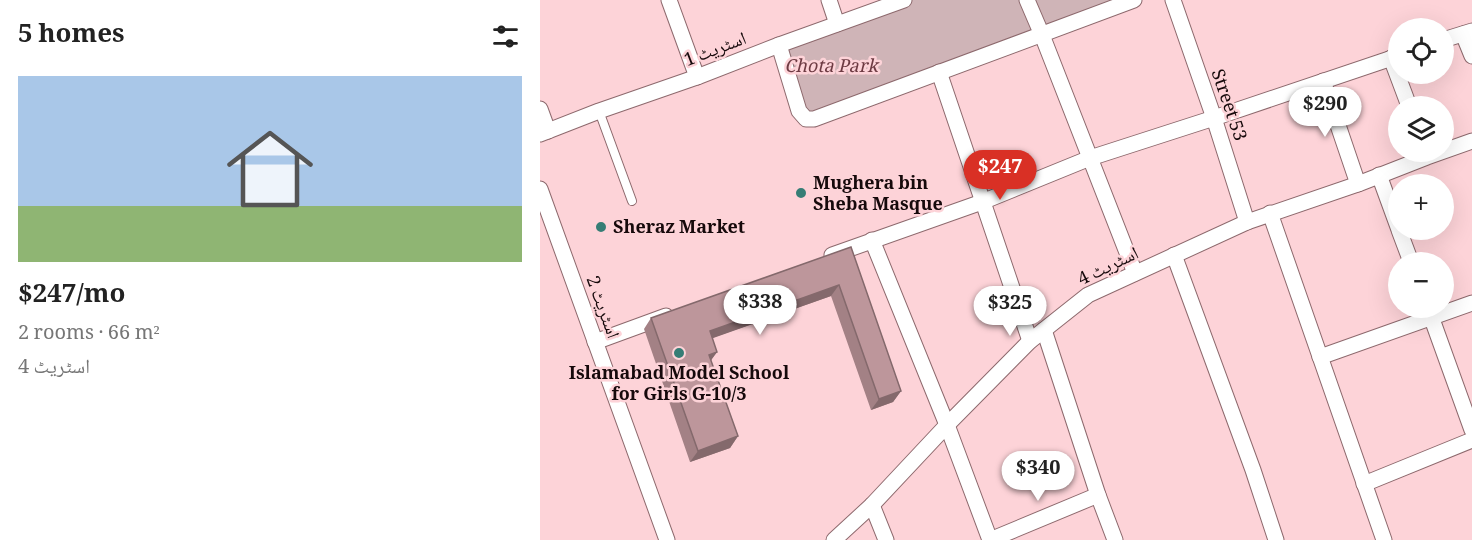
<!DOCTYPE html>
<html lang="en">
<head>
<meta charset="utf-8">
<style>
  :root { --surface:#fff; --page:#f2f2f2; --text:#222; --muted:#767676; --line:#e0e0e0; --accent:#d93025 }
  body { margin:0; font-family:Georgia,"Noto Naskh Arabic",serif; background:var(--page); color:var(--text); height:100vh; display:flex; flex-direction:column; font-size:22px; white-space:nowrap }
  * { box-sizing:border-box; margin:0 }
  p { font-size:20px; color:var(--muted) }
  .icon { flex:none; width:33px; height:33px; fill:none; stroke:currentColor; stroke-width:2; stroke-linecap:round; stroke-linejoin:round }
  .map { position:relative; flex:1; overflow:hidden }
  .drawer { display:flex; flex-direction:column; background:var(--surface); width:540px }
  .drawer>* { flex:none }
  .controls { position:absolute; left:848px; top:18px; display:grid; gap:12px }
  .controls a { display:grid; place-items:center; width:66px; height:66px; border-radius:50%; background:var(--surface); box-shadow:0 6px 24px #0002; font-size:30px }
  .price { position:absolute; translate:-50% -51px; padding:0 14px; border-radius:21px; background:#fff; color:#222; font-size:20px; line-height:39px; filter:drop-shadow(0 2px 3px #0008) }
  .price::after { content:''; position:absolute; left:50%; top:36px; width:18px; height:14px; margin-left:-9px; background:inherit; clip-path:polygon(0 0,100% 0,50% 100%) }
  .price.on { background:var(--accent); color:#fff }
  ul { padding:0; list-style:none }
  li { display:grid; align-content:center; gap:12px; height:318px; padding:0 18px }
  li+li { border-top:2px solid var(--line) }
  li span { display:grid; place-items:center; height:186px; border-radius:0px; color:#555 }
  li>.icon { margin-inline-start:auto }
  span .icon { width:108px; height:108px; fill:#fffc; stroke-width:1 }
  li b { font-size:26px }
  h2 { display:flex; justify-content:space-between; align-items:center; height:72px; padding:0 18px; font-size:26px }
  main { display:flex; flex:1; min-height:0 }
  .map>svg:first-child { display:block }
  .green { fill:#cfb4b7 }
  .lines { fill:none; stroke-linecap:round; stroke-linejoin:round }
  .service-casing { stroke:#8d696d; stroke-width:10 }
  .minor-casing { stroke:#8d696d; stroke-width:17 }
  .service { stroke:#fff; stroke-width:8 }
  .minor { stroke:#fff; stroke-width:15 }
  .wall { fill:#a38185 }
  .shaded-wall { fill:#84696c }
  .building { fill:#bd969b; stroke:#84696c; stroke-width:1.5 }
  .poi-dot { fill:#367d75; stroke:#fdd3d8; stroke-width:2 }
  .labels { text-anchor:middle; stroke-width:5; stroke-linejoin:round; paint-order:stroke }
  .street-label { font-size:18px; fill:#16090b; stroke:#fdd3d8 }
  .park-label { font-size:18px; font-style:italic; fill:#6e3b43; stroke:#fdd3d8 }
  .poi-label { font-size:18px; font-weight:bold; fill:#16090b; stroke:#fdd3d8; text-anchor:start }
</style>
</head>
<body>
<main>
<section class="drawer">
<h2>5 homes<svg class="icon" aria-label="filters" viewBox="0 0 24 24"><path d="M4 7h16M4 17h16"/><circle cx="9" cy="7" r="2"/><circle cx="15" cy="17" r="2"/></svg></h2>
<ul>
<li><span style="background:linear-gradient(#a9c7e8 70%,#8fb573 0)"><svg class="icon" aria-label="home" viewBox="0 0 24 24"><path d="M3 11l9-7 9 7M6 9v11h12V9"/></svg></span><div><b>$247/mo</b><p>2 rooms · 66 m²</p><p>اسٹریٹ 4</p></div></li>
</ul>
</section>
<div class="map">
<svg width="932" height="540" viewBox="0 0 932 540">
  <rect width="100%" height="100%" fill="#fdd3d8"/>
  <path class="green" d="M368,0H579L267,113L242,44Z"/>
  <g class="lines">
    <defs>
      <path id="service" d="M59,111L92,201"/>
      <g id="minor">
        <path d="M129,0L157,77"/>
        <path d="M289,0L297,24"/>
        <path d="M487,0L502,35L595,273"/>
        <path d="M633,0L674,118L707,222"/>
        <path d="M923,34L932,56"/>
        <path d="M903,40L932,31"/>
        <path d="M239,45L259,111L266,119H274L594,0"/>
        <path d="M851,58L869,106"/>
        <path d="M399,72L490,341"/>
        <path d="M783,81L818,184"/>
        <path d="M0,109L8,131"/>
        <path d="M0,134L59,111L157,77L239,45L364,0"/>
        <path d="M839,175L858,227"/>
        <path d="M0,189L127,540"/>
        <path d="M730,213L844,540"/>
        <path d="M859,230L871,262"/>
        <path d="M332,240L407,425L450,540"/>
        <path d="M292,255L442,202L550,158L674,118L858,56"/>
        <path d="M634,255L713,470L736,540"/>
        <path d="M888,308L932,430"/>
        <path d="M504,330L558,495L575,540"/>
        <path d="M55,342L126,316"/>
        <path d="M780,357L932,303"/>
        <path d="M824,484L932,440"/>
        <path d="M332,505L346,540"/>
        <path d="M294,540L332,505L407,425L490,341L548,295L707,222L818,184L887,157L932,141"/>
        <path d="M450,540L558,495"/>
      </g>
    </defs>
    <use href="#service" class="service-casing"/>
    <use href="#minor" class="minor-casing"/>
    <use href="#service" class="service"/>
    <use href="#minor" class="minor"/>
  </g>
  <path class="wall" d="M311,247L361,391L353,402L331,410L291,296L172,338L177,352L171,360L198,436L190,448L150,462L104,329L111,318Z"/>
  <g class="shaded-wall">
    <path d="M299,285L291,296L162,342L170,331Z"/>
    <path d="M177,352L169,363V355Z"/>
    <path d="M361,391L353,402L331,410L339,399Z"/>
    <path d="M198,436L190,448L150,462L158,451Z"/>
  </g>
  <path class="building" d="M311,247L361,391L339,399L299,285L170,331L177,352L169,355L198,436L158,451L111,318Z"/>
  <g class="poi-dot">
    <circle cx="261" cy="193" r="6"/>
    <circle cx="61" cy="227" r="6"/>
    <circle cx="139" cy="353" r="6"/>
  </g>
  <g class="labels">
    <g class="street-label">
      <text transform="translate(175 49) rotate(-21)" y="6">اسٹریٹ 1</text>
      <text transform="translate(689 105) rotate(71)" y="6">Street 53</text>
      <text transform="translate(568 266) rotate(-26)" y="6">اسٹریٹ 4</text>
      <text transform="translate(63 307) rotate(70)" y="6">اسٹریٹ 2</text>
    </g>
    <g class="park-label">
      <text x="291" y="72">Chota Park</text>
    </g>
    <g class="poi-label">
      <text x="273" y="189">Mughera bin<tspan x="273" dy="21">Sheba Masque</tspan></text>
      <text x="73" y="233">Sheraz Market</text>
      <text x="139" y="379" text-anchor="middle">Islamabad Model School<tspan x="139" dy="21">for Girls G-10/3</tspan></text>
    </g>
  </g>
</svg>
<div class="controls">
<a><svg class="icon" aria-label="locate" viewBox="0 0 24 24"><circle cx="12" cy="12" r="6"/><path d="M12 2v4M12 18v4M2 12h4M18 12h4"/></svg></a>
<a><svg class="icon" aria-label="layers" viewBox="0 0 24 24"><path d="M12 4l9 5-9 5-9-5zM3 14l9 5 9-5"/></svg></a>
<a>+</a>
<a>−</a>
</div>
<b class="price" style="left:785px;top:138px">$290</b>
<b class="price on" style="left:460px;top:201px">$247</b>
<b class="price" style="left:220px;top:336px">$338</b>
<b class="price" style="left:470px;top:337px">$325</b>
<b class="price" style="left:498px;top:502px">$340</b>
</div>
</main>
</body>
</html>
